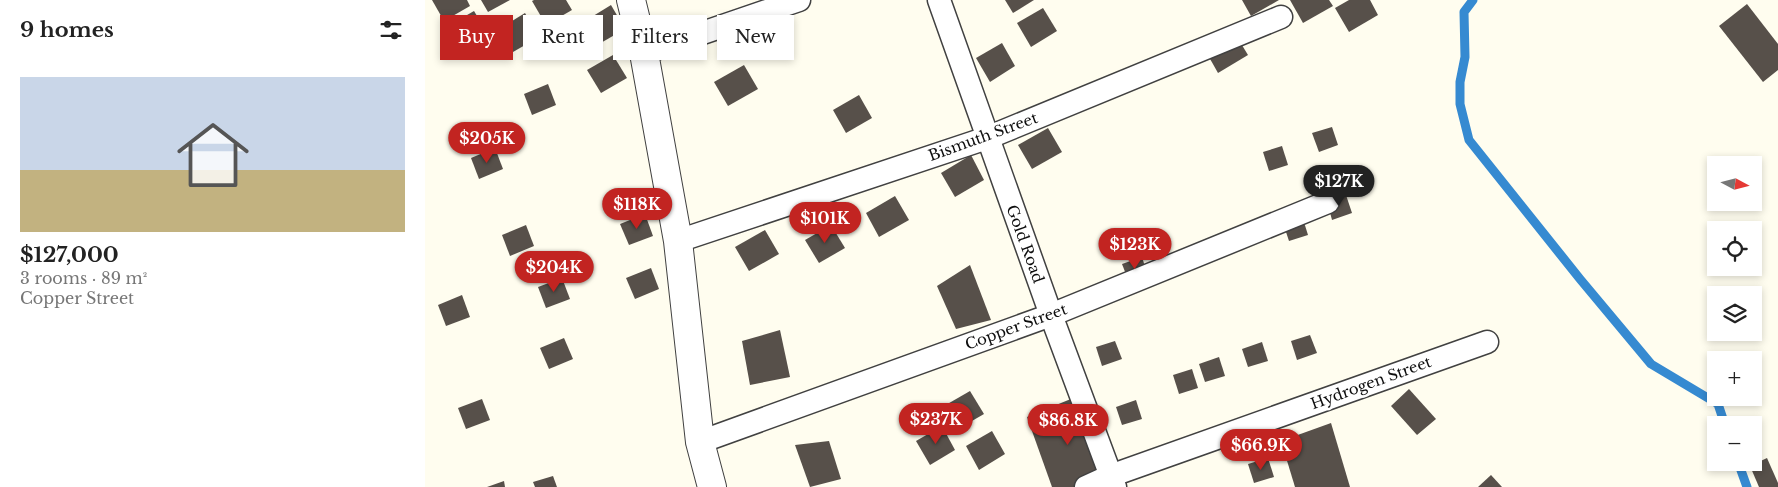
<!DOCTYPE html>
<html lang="en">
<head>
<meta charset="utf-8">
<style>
  :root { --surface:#fff; --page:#f6f6f6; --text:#222; --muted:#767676; --line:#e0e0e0; --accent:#c22421 }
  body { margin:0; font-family:"Libre Baskerville",serif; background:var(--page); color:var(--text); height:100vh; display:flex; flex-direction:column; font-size:19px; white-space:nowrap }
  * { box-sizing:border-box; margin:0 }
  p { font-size:16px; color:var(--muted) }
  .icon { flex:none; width:28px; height:28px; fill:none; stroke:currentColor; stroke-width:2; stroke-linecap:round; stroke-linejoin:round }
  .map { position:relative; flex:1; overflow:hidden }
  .side { display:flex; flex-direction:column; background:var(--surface); width:425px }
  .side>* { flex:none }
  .top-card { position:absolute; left:15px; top:15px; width:475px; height:45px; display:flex; gap:10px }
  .needle { width:32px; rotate:97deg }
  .tools { position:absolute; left:1282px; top:156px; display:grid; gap:10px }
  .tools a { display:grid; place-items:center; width:55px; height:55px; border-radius:0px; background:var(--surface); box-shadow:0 2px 8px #0003; font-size:25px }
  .price { position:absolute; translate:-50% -42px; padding:0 11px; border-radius:18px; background:var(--accent); color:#fff; font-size:16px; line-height:32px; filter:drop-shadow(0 1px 2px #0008) }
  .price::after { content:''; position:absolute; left:50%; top:30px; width:15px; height:11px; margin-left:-8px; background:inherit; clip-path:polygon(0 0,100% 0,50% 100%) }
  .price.current { background:#222; color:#fff }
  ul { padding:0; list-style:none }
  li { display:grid; align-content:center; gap:10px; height:265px; padding:0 20px }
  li+li { border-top:1px solid var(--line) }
  li span { display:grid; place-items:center; height:155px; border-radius:0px; color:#555 }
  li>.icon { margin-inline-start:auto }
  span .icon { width:90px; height:90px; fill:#fffc; stroke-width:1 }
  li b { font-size:21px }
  h2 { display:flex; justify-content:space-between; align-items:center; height:60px; padding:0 20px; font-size:21px }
  .chip { padding:0 18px; border-radius:0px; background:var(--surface); box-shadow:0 2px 8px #0003; font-size:18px; line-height:45px }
  .chip.current { background:var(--accent); color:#fff }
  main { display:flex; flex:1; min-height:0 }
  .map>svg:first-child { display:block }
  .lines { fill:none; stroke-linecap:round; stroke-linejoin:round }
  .stream { stroke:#368ad1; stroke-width:9 }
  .building { fill:#57504a }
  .minor-casing { stroke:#414141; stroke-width:25 }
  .tertiary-casing { stroke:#414141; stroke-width:30 }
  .minor { stroke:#fff; stroke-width:22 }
  .tertiary { stroke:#fff; stroke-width:28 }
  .labels { text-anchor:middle; stroke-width:5; stroke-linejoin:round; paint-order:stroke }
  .street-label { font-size:15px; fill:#0e0e0e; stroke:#fff }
</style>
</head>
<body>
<main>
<section class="side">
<h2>9 homes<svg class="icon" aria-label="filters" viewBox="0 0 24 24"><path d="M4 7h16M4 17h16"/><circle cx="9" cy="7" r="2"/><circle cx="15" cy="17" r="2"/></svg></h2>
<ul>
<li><span style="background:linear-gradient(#c9d6e8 60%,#c2b280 0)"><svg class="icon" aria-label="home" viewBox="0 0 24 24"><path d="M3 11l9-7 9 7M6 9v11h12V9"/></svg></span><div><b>$127,000</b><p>3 rooms · 89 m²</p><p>Copper Street</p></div></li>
</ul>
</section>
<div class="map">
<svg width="1353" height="487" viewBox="0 0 1353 487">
  <rect width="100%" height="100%" fill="#fffdef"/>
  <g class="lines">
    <g class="stream">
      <path d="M1048,0L1039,12L1040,57L1035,82V104L1044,140L1155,279L1226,364L1293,404L1300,425"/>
      <path d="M1313,462L1322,487"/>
    </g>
  </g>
  <g class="building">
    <path d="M7,0H42L45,6L19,21Z"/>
    <path d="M56,0H85L63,12Z"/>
    <path d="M109,0H141L147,10L121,25L107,1Z"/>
    <path d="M580,0H609L588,13Z"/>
    <path d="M817,0H854L826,16Z"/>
    <path d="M865,0H904L908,6L878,23Z"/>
    <path d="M924,0H945L953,15L924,32L910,8Z"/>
    <path d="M1322,4L1353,44V70L1338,82L1294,26Z"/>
    <path d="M186,5L200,29L174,44L160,21Z"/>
    <path d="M618,8L632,31L606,47L592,23Z"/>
    <path d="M49,11L63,34L37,50L23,26Z"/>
    <path d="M100,13L114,37L88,52L74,29Z"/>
    <path d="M812,37L823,55L793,73L780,50Z"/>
    <path d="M577,43L590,66L565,82L551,58Z"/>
    <path d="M188,55L202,78L176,93L162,70Z"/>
    <path d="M319,65L333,89L303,106L289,82Z"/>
    <path d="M123,84L131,105L107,115L99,94Z"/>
    <path d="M434,95L447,118L421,133L408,110Z"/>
    <path d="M907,127L913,145L894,152L887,133Z"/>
    <path d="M623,128L637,152L607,169L593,145Z"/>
    <path d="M857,146L863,165L844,171L838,152Z"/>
    <path d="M70,148L78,169L54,179L46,158Z"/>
    <path d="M546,155L559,180L530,197L516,173Z"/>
    <path d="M921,195L927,213L907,220L902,201Z"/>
    <path d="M470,196L484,220L454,237L441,213Z"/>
    <path d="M220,214L228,236L204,245L195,224Z"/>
    <path d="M877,216L883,235L864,241L858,223Z"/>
    <path d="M101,225L109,246L85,256L77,235Z"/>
    <path d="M406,225L420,248L394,263L380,240Z"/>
    <path d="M340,230L354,254L324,271L310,247Z"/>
    <path d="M717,257L723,276L704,282L697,264Z"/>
    <path d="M545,265L566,320L531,329L512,286Z"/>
    <path d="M226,268L234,289L210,299L201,278Z"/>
    <path d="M137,278L145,299L121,308L113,287Z"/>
    <path d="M37,295L45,317L21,326L13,305Z"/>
    <path d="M355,330L365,377L325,385L317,341Z"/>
    <path d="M885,335L892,353L872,360L866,341Z"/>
    <path d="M139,338L148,359L124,369L115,348Z"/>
    <path d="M690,341L697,359L677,366L671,347Z"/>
    <path d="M837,342L843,361L823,367L817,349Z"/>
    <path d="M794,357L800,376L780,382L774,364Z"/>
    <path d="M767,369L773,388L754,394L748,375Z"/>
    <path d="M984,389L1011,419L992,435L966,406Z"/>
    <path d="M545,391L559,414L533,429L519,406Z"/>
    <path d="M653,396L685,476L657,487H627L602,417Z"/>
    <path d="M57,399L65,420L41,429L33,408Z"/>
    <path d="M711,400L717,419L697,425L691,407Z"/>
    <path d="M906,423L925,487H870L856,441Z"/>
    <path d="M517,426L530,450L505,465L491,441Z"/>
    <path d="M567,431L580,454L554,470L541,446Z"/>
    <path d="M404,441L416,479L385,487L370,445Z"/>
    <path d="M843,458L849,477L829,483L823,464Z"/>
    <path d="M1342,458L1353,483V487H1334L1325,466Z"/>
    <path d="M1066,475L1077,487H1053Z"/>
    <path d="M128,476L132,487H110L108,482Z"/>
    <path d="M79,481L80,487H62Z"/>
  </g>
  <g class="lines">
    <defs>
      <g id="minor">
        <path d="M514,0L626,315L690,487"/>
        <path d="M219,53L374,0"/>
        <path d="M253,241L562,138L856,17"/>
        <path d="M275,442L626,315L903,202"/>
        <path d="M661,487L685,476L1062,342"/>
      </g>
      <path id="tertiary" d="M206,0L219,53L253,241L275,442L287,487"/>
    </defs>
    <use href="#minor" class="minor-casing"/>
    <use href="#tertiary" class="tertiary-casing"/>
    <use href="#minor" class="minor"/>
    <use href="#tertiary" class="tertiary"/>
  </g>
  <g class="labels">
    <g class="street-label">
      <text transform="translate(558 137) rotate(-20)" y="5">Bismuth Street</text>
      <text transform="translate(600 244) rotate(70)" y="5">Gold Road</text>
      <text transform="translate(591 327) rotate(-20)" y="5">Copper Street</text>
      <text transform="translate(946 383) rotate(-20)" y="5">Hydrogen Street</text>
    </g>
  </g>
</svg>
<div class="tools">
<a><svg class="needle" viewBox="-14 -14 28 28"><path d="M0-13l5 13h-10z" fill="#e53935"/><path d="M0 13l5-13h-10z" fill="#767676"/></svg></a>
<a><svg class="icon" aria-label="locate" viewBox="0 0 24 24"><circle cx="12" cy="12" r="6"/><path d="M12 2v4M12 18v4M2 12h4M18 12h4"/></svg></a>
<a><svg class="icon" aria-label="layers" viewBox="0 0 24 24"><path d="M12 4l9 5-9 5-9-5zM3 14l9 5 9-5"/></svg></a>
<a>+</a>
<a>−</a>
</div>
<b class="price" style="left:62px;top:164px">$205K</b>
<b class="price current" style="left:914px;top:207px">$127K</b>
<b class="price" style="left:212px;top:230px">$118K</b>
<b class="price" style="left:400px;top:244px">$101K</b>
<b class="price" style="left:710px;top:270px">$123K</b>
<b class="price" style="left:129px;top:293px">$204K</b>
<b class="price" style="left:511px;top:445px">$237K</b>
<b class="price" style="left:643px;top:446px">$86.8K</b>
<b class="price" style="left:836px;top:471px">$66.9K</b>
<div class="top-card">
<a class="chip current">Buy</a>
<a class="chip">Rent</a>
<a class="chip">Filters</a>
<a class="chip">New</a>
</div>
</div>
</main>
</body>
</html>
